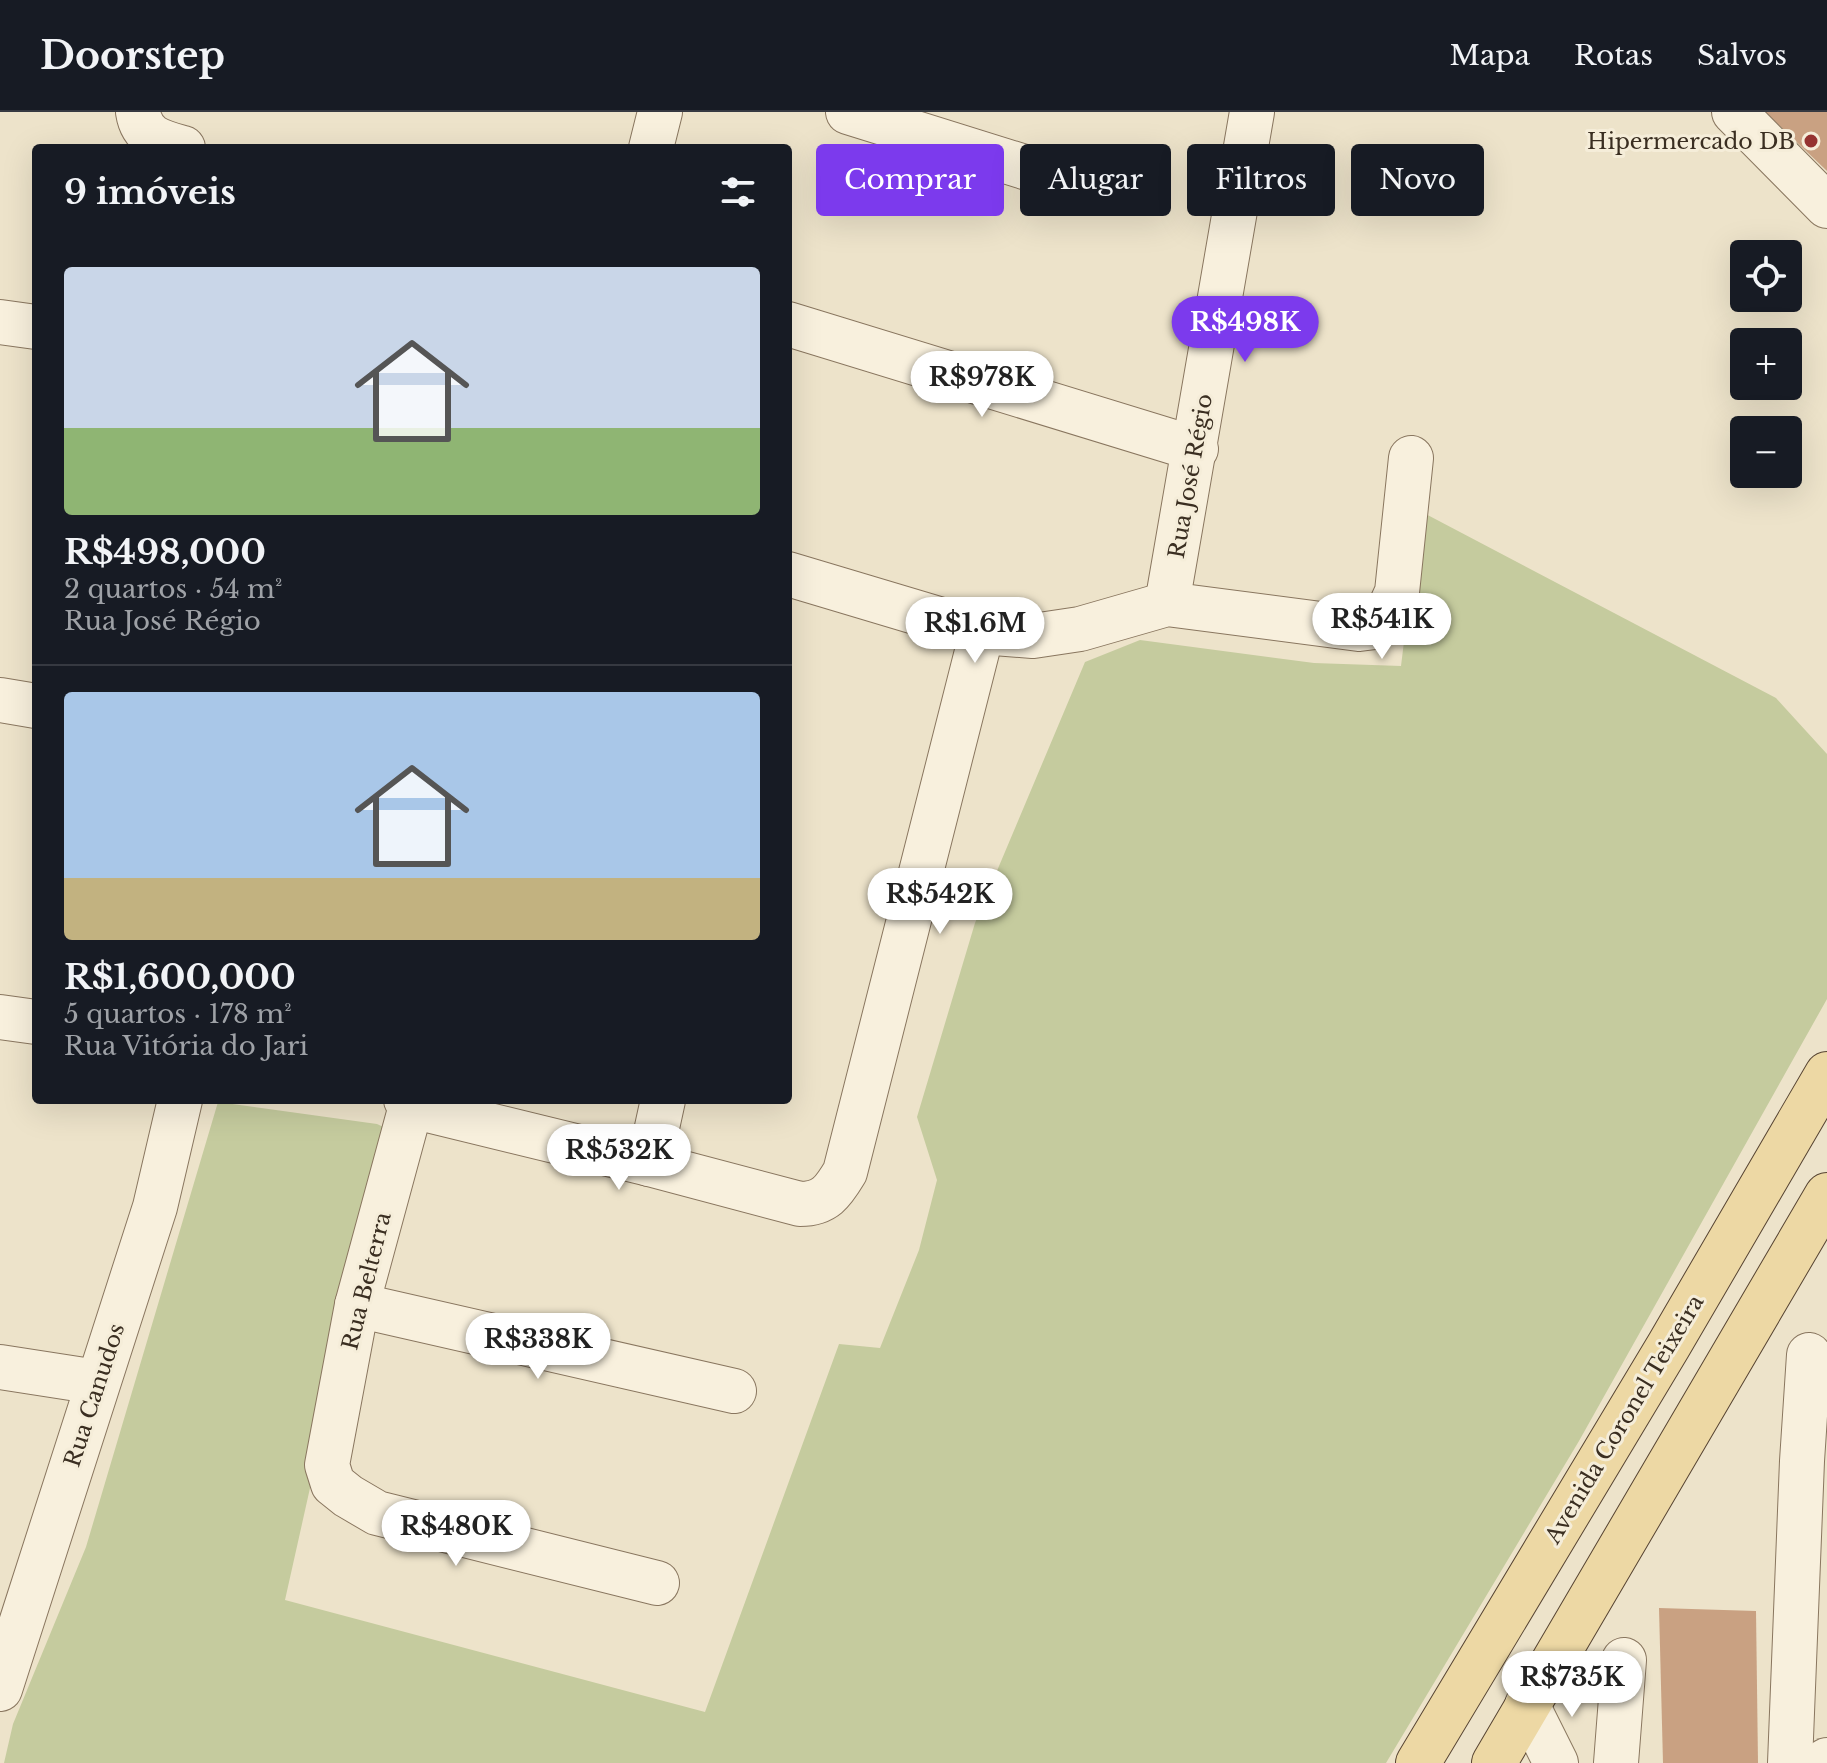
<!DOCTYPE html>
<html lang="pt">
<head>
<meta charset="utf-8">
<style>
  :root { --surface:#171b24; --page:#242831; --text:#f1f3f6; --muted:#9ea1a6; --line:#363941; --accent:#7c3aed }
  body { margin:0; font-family:"Libre Baskerville",serif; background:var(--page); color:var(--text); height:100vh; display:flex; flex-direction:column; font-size:30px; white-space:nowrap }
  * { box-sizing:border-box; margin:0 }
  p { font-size:26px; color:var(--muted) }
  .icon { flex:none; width:44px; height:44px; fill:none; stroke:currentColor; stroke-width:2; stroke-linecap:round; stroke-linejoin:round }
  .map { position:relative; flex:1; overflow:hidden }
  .drawer { position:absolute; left:32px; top:32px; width:760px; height:960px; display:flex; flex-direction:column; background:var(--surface); border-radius:8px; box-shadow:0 8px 32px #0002 }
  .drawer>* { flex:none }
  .hud { position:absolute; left:816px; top:32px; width:760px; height:72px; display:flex; gap:16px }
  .fabs { position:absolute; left:1730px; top:128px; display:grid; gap:16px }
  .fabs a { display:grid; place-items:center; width:72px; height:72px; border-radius:8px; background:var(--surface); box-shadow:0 8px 32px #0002; font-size:40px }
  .price { position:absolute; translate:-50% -68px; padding:0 18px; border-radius:28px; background:#fff; color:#222; font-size:26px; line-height:52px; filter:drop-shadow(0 2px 4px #0008) }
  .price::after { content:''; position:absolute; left:50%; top:48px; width:24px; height:18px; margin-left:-12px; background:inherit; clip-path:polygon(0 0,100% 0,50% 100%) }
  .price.current { background:var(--accent); color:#fff }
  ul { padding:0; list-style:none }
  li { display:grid; align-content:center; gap:16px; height:424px; padding:0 32px }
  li+li { border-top:2px solid var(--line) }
  li span { display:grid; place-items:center; height:248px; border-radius:8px; color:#555 }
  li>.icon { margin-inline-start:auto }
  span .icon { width:144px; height:144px; fill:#fffc; stroke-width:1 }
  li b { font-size:34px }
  h2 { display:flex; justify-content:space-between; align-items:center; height:96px; padding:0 32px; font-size:34px }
  .chip { padding:0 28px; border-radius:8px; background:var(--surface); box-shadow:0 8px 32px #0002; font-size:28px; line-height:72px }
  .chip.current { background:var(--accent); color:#fff }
  header { display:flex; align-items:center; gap:48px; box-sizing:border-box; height:112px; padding:0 40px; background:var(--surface); border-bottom:2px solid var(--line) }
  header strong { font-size:38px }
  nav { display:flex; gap:44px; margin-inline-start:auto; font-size:28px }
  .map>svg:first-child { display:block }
  .green { fill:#c5cb9e }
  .building { fill:#c9a182 }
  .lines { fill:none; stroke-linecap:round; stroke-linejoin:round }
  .minor-casing { stroke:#89765f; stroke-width:46 }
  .major-casing { stroke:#574432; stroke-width:46 }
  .minor { stroke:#f8f0dd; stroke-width:44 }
  .major { stroke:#edd8a4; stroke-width:44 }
  .poi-dot { fill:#953331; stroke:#f5edd9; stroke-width:3 }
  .labels { text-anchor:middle; stroke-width:6; stroke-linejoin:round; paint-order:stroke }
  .poi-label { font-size:22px; fill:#3a2e21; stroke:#f5edd9; text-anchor:end }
  .street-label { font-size:22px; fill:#3a2e21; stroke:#f5edd9 }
</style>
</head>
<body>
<header>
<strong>Doorstep</strong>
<nav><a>Mapa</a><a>Rotas</a><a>Salvos</a></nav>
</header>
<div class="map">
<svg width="1827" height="1651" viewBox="0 0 1827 1651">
  <rect width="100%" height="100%" fill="#ede3ca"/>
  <path class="green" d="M1420,399L1776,586L1827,642V887L1579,1329L1386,1651H4L13,1612L86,1435L218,990L377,1012L390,1018L285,1488L705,1600L839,1232L880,1236L919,1138L937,1068L917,1005L975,811L1085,550L1140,528L1314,551L1401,554Z"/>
  <g class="building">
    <path d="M1765,0H1827V59Z"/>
    <path d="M1659,1496L1756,1499L1758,1651H1663Z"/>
  </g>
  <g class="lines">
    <defs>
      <g id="minor">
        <path d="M138,0C142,26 161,30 183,36"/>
        <path d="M848,0L1063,67"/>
        <path d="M1734,0L1827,94"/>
        <path d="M651,36L660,0"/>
        <path d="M0,210L36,215"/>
        <path d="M788,212L1196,337"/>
        <path d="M788,462L982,520L1033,524L1080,517L1167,492L1359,517L1375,515L1387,502L1397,480L1411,346"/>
        <path d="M1167,492L1252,0"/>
        <path d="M0,588L36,594"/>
        <path d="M0,905L36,910"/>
        <path d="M406,988L411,994L357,1193L327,1353L333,1372L348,1384L377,1401L657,1471"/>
        <path d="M411,994L649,1052L800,1092C825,1092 833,1080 845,1060L982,520"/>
        <path d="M649,1052L663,988"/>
        <path d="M357,1193L734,1279"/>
        <path d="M0,1255L97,1270"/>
        <path d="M0,1577L155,1095L180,988"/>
        <path d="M1527,1593L1556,1651"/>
        <path d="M1616,1651L1624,1548"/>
        <path d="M1790,1651L1802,1349L1809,1243"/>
        <path d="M1822,1651L1827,1648"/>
      </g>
      <g id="major">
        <path d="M1418,1651L1669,1233L1827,962"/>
        <path d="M1494,1651L1827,1083"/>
      </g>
    </defs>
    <use href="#minor" class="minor-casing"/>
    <use href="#major" class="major-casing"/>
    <use href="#minor" class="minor"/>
    <use href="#major" class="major"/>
  </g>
  <circle class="poi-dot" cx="1811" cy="29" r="8"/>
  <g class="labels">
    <g class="poi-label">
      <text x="1795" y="37">Hipermercado DB</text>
    </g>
    <g class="street-label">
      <text transform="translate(1190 364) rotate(-80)" y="8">Rua José Régio</text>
      <text transform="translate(366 1169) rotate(-76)" y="8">Rua Belterra</text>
      <text transform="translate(94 1283) rotate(-72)" y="8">Rua Canudos</text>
      <text transform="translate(1624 1307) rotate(-59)" y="8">Avenida Coronel Teixeira</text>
    </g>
  </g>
</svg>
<div class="fabs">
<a><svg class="icon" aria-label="locate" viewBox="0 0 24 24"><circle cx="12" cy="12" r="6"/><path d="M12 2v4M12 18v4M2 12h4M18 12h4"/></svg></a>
<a>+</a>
<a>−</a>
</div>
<b class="price current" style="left:1245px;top:252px">R$498K</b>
<b class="price" style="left:982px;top:307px">R$978K</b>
<b class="price" style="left:1382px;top:549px">R$541K</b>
<b class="price" style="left:975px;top:553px">R$1.6M</b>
<b class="price" style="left:940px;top:824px">R$542K</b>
<b class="price" style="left:619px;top:1080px">R$532K</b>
<b class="price" style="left:538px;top:1269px">R$338K</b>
<b class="price" style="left:456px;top:1456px">R$480K</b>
<b class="price" style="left:1572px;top:1607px">R$735K</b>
<div class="hud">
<a class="chip current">Comprar</a>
<a class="chip">Alugar</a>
<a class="chip">Filtros</a>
<a class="chip">Novo</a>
</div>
<section class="drawer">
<h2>9 imóveis<svg class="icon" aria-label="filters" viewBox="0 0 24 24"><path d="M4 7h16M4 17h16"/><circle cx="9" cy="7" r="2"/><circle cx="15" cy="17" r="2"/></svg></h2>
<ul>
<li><span style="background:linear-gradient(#c9d6e8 65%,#8fb573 0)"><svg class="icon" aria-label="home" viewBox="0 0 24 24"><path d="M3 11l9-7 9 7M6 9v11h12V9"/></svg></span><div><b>R$498,000</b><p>2 quartos · 54 m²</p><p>Rua José Régio</p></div></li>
<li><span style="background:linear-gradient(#a9c7e8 75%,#c2b280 0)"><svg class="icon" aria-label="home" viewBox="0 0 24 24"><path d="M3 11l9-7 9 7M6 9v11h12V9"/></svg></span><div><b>R$1,600,000</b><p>5 quartos · 178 m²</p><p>Rua Vitória do Jari</p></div></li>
</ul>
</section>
</div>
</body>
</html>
